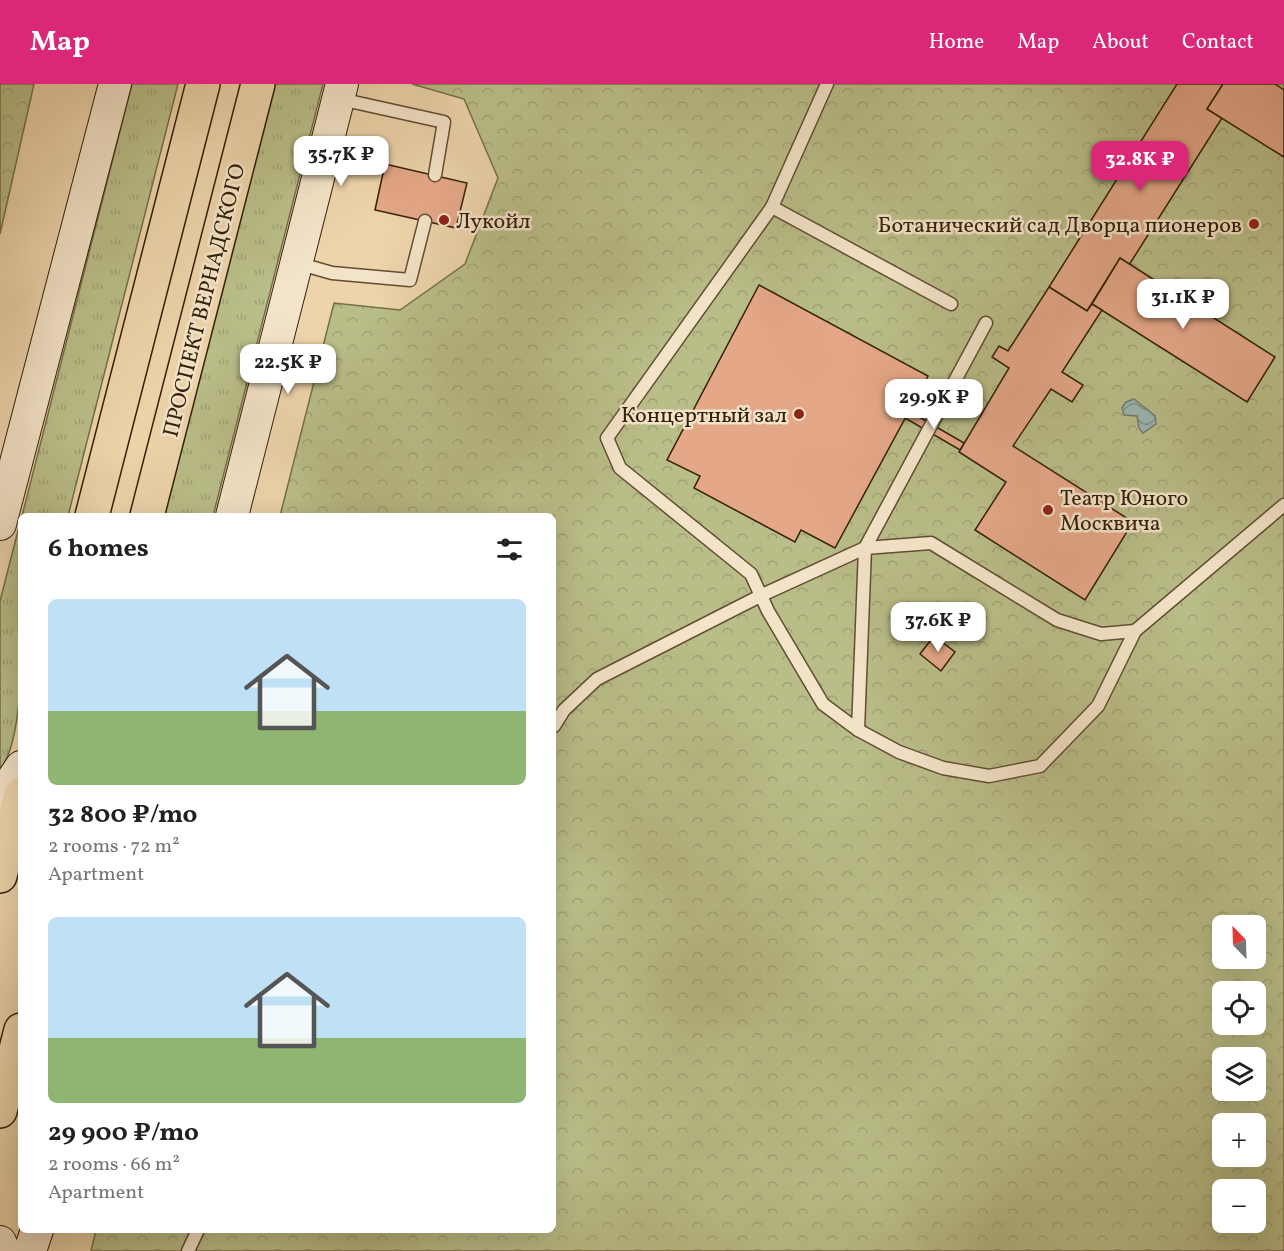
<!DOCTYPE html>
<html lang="en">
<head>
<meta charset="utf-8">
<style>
  :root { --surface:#fff; --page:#f6f6f6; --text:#202124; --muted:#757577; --accent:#db2777 }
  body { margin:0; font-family:Vollkorn,serif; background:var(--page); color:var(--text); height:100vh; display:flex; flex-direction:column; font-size:22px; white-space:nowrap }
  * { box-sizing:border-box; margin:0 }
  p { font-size:20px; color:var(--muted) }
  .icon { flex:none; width:33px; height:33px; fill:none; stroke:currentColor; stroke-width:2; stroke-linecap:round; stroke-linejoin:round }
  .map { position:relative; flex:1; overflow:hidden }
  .panel { position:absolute; left:18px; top:429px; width:538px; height:720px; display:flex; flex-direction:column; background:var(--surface); border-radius:9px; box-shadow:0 6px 24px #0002 }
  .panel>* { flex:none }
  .needle { width:39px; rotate:337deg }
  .buttons { position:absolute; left:1212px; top:831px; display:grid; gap:12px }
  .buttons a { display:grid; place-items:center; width:54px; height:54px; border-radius:9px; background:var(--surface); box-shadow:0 6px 24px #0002; font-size:30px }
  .price { position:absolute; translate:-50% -51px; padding:0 14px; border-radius:12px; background:#fff; color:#222; font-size:20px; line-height:39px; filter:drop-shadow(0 2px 3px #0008) }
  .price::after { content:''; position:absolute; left:50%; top:36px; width:18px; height:14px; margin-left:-9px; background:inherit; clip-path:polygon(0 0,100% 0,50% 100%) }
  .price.on { background:var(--accent); color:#fff }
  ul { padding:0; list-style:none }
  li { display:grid; align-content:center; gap:12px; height:318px; padding:0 30px }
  li span { display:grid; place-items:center; height:186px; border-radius:9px; color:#555 }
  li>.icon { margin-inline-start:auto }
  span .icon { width:108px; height:108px; fill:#fffc; stroke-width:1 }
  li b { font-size:26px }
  h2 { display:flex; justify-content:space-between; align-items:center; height:72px; padding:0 30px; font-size:26px }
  header { display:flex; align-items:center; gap:36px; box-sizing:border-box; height:84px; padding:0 30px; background:var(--accent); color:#fff }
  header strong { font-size:28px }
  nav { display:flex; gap:33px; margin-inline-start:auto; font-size:21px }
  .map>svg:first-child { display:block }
  .grass { fill:url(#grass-tufts); stroke:#766e49; stroke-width:1.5 }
  .forest { fill:url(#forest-crowns); stroke:#766e49; stroke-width:1.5; fill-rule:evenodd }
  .water { fill:url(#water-waves); stroke:#717b6f; stroke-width:1.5 }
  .building { fill:#e4a788; stroke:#33200a; stroke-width:1.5 }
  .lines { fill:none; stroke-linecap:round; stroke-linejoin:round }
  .lane-casing { stroke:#624d32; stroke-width:15 }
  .secondary-casing { stroke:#33200a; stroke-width:34 }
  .primary-casing { stroke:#33200a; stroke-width:36 }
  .lane { stroke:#f3e3c8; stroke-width:12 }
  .secondary { stroke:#f3e3c8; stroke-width:32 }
  .primary { stroke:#edd4ab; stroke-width:33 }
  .poi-dot { fill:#8f2418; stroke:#f3e3c8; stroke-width:2 }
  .labels { text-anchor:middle; stroke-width:5; stroke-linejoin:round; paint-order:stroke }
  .poi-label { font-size:22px; fill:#33200a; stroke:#f3e3c8; text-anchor:start }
  .street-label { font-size:22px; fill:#33200a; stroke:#f3e3c8 }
</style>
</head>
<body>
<header>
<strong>Map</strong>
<nav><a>Home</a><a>Map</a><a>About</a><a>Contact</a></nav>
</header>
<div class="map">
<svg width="1284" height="1167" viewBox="0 0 1284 1167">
  <defs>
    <pattern id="grass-tufts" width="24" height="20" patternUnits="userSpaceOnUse" patternTransform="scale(1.5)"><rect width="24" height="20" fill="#b9bd88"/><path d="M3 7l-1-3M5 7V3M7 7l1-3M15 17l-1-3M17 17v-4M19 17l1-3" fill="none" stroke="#a0a274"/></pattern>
    <pattern id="forest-crowns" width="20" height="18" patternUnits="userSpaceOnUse" patternTransform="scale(1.5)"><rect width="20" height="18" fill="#b9bd88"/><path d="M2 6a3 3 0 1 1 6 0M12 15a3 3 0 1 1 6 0" fill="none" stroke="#a0a274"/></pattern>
    <pattern id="water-waves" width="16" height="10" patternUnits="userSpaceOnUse" patternTransform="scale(1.5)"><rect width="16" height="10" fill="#9bb7b2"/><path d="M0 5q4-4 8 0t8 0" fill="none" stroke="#7f948f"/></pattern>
  </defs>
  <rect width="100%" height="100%" fill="#edd4ab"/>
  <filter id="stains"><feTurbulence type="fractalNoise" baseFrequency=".00333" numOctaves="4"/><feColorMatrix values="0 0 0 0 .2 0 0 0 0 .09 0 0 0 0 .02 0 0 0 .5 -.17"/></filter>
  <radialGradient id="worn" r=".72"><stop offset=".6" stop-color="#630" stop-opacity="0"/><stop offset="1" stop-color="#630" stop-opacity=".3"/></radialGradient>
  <g class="grass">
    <path d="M132,0H178L68,432H22Z"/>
    <path d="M274,0H323L213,432H161Z"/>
    <path d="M21,435C21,486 31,650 0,685V517Z"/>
  </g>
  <g class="forest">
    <path d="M0,0H34L0,150Z"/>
    <path d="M412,0H1284V1167H91L96,1146H554V432H280L334,219L400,226L465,180L498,94L464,15ZM1222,842H1256V874H1222ZM1222,908H1256V940H1222ZM1222,974H1256V1006H1222ZM1222,1040H1256V1072H1222ZM1222,1106H1256V1138H1222Z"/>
  </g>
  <path class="water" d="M1134,315L1155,332L1156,340L1143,349L1139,344L1137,332L1124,331L1122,324L1126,318Z"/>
  <g class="building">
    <path d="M1177,0H1223L1207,25L1222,34L1129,181L1120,174L1087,227L1049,203Z"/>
    <path d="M1223,0H1275L1284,6V73L1207,25Z"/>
    <path d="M385,80L467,99L456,144L375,126Z"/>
    <path d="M1120,174L1275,273L1247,318L1092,220Z"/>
    <path d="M759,201L928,292L835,464L801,446L795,458L694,404L700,392L667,376Z"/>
    <path d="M1049,203L1087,227L1092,220L1102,226L1062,288L1083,301L1072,318L1051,305L1013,362L1133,438L1085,516L975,446L1006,398L959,368L1009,284L992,273L999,262L1008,267Z"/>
    <path d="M909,327L964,359L960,366L905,334Z"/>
    <path d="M934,552L955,568L941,587L920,570Z"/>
  </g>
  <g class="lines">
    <defs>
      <g id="lane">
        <path d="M827,0L772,123L607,354L620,384L751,490L768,527L823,620L858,646L899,668L943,684L989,692L1040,682L1098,622L1135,547L1284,421"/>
        <path d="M340,15L444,38L435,91"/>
        <path d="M772,123L951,220"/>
        <path d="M297,179L332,189L410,196L425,137"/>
        <path d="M554,642L564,626L597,595L762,511L865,464L931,459L1057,536L1101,550L1135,547"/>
        <path d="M858,646L865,464L986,239"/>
        <path d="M188,1167L198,1146"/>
      </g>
      <g id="secondary">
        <path d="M232,432L342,0"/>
        <path d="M0,440L115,0"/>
        <path d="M0,715L21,683"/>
        <path d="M0,1158L4,1167"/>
        <path d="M30,1167L37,1146"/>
      </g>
      <g id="primary">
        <path d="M92,432L203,0"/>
        <path d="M147,432L258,0"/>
        <path d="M0,792L21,710"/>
        <path d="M0,1027L21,946"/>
      </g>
    </defs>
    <use href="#lane" class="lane-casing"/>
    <use href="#secondary" class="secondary-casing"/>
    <use href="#primary" class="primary-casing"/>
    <use href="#lane" class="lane"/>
    <use href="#secondary" class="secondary"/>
    <use href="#primary" class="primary"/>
  </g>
  <g class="poi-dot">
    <circle cx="444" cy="136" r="6"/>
    <circle cx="1254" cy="140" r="6"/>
    <circle cx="799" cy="330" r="6"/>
    <circle cx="1048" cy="426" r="6"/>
  </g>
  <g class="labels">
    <g class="poi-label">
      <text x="456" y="144">Лукойл</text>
      <text x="1242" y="148" text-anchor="end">Ботанический сад Дворца пионеров</text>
      <text x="787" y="338" text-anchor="end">Концертный зал</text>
      <text x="1060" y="421">Театр Юного<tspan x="1060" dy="25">Москвича</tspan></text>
    </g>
    <g class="street-label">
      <text transform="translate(203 216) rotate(-76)" y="8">ПРОСПЕКТ ВЕРНАДСКОГО</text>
    </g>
  </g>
  <rect width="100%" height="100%" filter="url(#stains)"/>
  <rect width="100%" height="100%" fill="url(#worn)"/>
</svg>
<div class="buttons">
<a><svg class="needle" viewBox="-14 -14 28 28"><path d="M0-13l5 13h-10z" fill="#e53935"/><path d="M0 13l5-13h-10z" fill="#757577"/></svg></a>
<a><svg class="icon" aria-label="locate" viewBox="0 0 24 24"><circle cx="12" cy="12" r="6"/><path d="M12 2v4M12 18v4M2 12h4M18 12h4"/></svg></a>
<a><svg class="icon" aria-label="layers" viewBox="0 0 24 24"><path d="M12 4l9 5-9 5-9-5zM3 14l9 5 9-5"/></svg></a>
<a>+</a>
<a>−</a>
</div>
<b class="price" style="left:341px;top:103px">35.7K ₽</b>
<b class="price on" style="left:1140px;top:108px">32.8K ₽</b>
<b class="price" style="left:1183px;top:246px">31.1K ₽</b>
<b class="price" style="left:288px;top:311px">22.5K ₽</b>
<b class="price" style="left:934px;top:346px">29.9K ₽</b>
<b class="price" style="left:938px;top:569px">37.6K ₽</b>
<section class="panel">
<h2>6 homes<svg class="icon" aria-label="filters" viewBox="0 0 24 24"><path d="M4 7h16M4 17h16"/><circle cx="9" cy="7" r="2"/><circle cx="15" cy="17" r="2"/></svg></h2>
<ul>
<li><span style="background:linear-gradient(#bfe0f5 60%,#8fb573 0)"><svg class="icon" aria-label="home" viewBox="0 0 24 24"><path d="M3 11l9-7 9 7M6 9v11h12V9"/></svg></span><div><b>32 800 ₽/mo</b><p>2 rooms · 72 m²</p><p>Apartment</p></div></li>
<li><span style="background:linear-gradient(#bfe0f5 65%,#8fb573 0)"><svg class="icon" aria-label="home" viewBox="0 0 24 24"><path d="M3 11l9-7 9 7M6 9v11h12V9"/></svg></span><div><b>29 900 ₽/mo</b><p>2 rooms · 66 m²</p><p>Apartment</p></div></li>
</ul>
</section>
</div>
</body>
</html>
